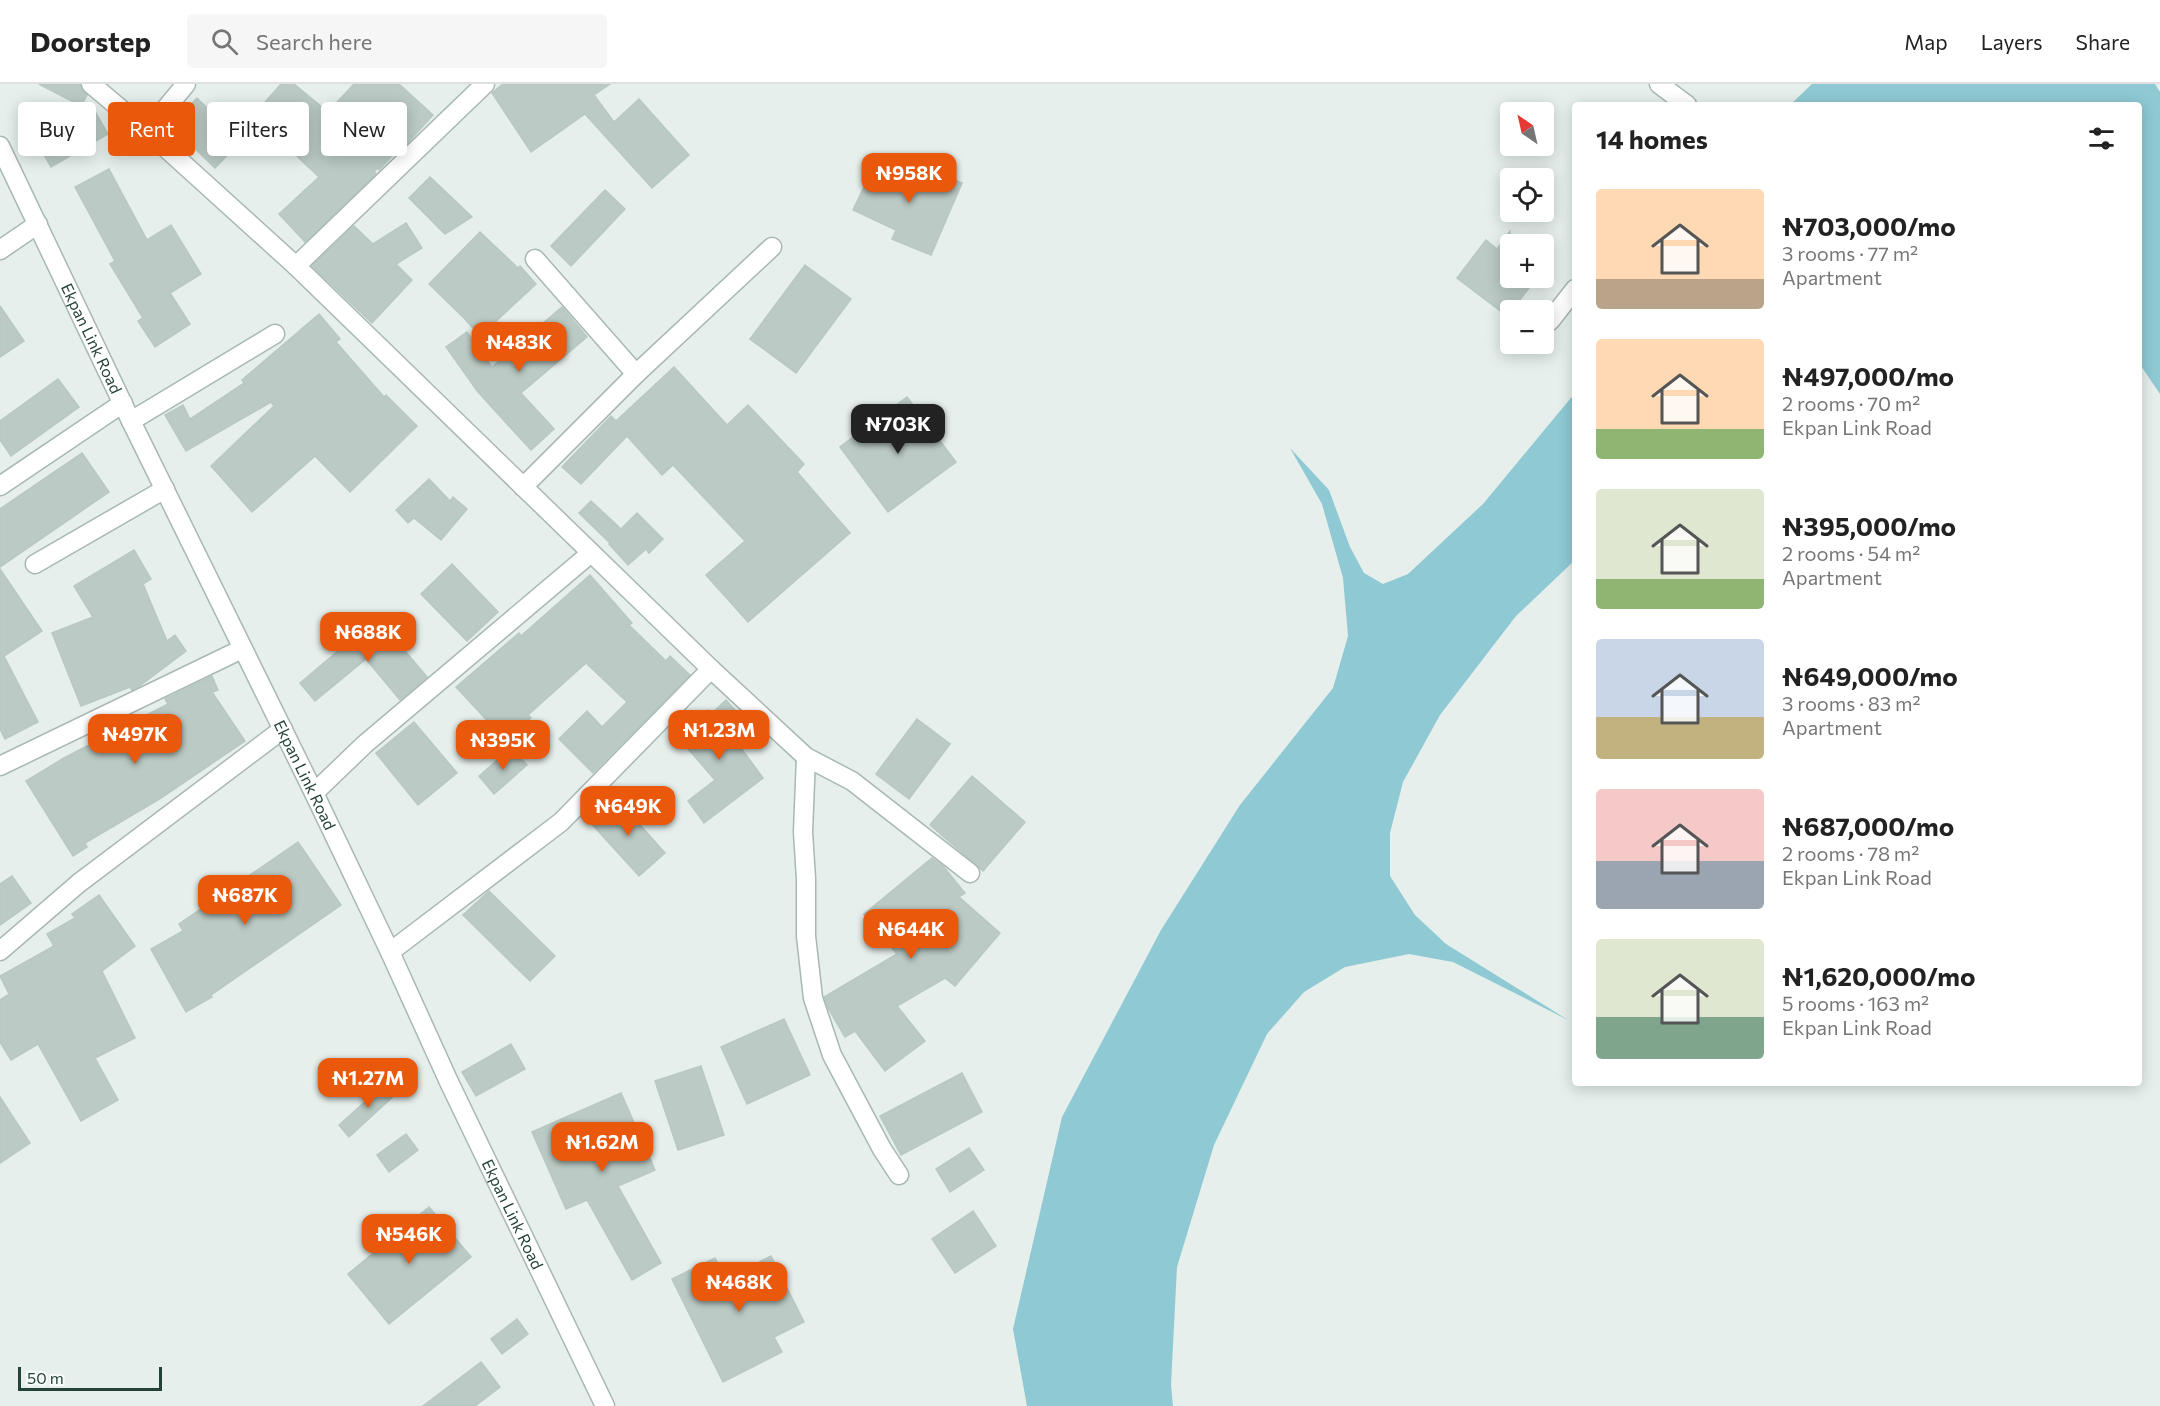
<!DOCTYPE html>
<html lang="en">
<head>
<meta charset="utf-8">
<style>
  :root { --surface:#fff; --page:#f6f6f6; --text:#222; --muted:#767676; --line:#e0e0e0; --accent:#ea580c }
  body { margin:0; font-family:Commissioner,sans-serif; background:var(--page); color:var(--text); height:100vh; display:flex; flex-direction:column; font-size:22px; white-space:nowrap }
  * { box-sizing:border-box; margin:0 }
  p { font-size:20px; color:var(--muted) }
  .icon { flex:none; width:33px; height:33px; fill:none; stroke:currentColor; stroke-width:2; stroke-linecap:round; stroke-linejoin:round }
  .map { position:relative; flex:1; overflow:hidden }
  .drawer { position:absolute; left:1572px; top:18px; width:570px; height:984px; display:flex; flex-direction:column; background:var(--surface); border-radius:6px; box-shadow:0 3px 15px #0003 }
  .drawer>* { flex:none }
  .banner { position:absolute; left:18px; top:18px; width:570px; height:54px; display:flex; gap:12px }
  .needle { width:39px; rotate:326deg }
  .buttons { position:absolute; left:1500px; top:18px; display:grid; gap:12px }
  .buttons a { display:grid; place-items:center; width:54px; height:54px; border-radius:6px; background:var(--surface); box-shadow:0 3px 15px #0003; font-size:30px }
  .scale { position:absolute; left:18px; bottom:15px; width:144px; box-sizing:border-box; padding-left:6px; border:3px solid #24423a; border-top:0; font-size:16px; line-height:21px; white-space:nowrap; color:#24423a; -webkit-text-stroke:4px #f7fbf9; paint-order:stroke }
  .price { position:absolute; translate:-50% -51px; padding:0 14px; border-radius:12px; background:var(--accent); color:#fff; font-size:20px; line-height:39px; filter:drop-shadow(0 2px 3px #0008) }
  .price::after { content:''; position:absolute; left:50%; top:36px; width:18px; height:14px; margin-left:-9px; background:inherit; clip-path:polygon(0 0,100% 0,50% 100%) }
  .price.selected { background:#222; color:#fff }
  ul { padding:0; list-style:none }
  li { display:flex; align-items:center; gap:18px; height:150px; padding:0 24px }
  li span { display:grid; place-items:center; flex:none; width:168px; height:120px; border-radius:6px; color:#555 }
  li>.icon { margin-inline-start:auto }
  span .icon { width:72px; height:72px; fill:#fffc; stroke-width:1 }
  li b { font-size:26px }
  h2 { display:flex; justify-content:space-between; align-items:center; height:72px; padding:0 24px; font-size:26px }
  .tag { padding:0 21px; border-radius:6px; background:var(--surface); box-shadow:0 3px 15px #0003; font-size:21px; line-height:54px }
  .tag.selected { background:var(--accent); color:#fff }
  header { display:flex; align-items:center; gap:36px; box-sizing:border-box; height:84px; padding:0 30px; background:var(--surface); border-bottom:2px solid var(--line) }
  header strong { font-size:28px }
  nav { display:flex; gap:33px; margin-inline-start:auto; font-size:21px }
  .search { width:420px; height:54px; background:var(--page); display:flex; align-items:center; gap:15px; box-sizing:border-box; padding:0 21px; border-radius:6px; color:var(--muted); font-size:22px }
  .map>svg:first-child { display:block }
  .water { fill:#8ec9d4 }
  .building { fill:#bbcac4; stroke:#b8c9c2; stroke-width:1.5 }
  .lines { fill:none; stroke-linecap:round; stroke-linejoin:round }
  .minor-casing { stroke:#a8b8b2; stroke-width:21 }
  .minor { stroke:#fff; stroke-width:18 }
  .labels { text-anchor:middle; stroke-width:5; stroke-linejoin:round; paint-order:stroke }
  .street-label { font-size:16px; fill:#24423a; stroke:#f7fbf9 }
</style>
</head>
<body>
<header>
<strong>Doorstep</strong>
<div class="search"><svg class="icon" aria-label="search" viewBox="0 0 24 24"><circle cx="10" cy="10" r="6"/><path d="M15 15l6 6"/></svg>Search here</div>
<nav><a>Map</a><a>Layers</a><a>Share</a></nav>
</header>
<div class="map">
<svg width="2160" height="1322" viewBox="0 0 2160 1322">
  <rect width="100%" height="100%" fill="#e6efeb"/>
  <g class="water">
    <path d="M1812,0H2155L2160,8V310L2139,279V21H1790Z"/>
    <path d="M1575,309V476L1516,532L1440,631L1403,698L1390,749V792L1415,831L1446,860L1568,936L1453,878L1409,870L1345,883L1304,908L1267,950L1214,1061L1177,1183L1171,1301L1173,1322H1027L1013,1245L1062,1033L1161,846L1240,721L1333,604L1348,552L1343,494L1322,420L1290,364L1329,406L1350,463L1364,489L1383,500L1408,490L1483,420Z"/>
  </g>
  <g class="building">
    <path d="M39,0H80L81,4L87,11L81,22Z"/>
    <path d="M281,0H294L328,28L354,0H399L433,31L403,64L401,62L379,86L378,84L374,87L376,90L305,158L279,130L319,93L270,47L260,58L243,43Z"/>
    <path d="M503,0H610L594,11L614,38L639,15L689,71L652,104L585,30L531,68L492,9Z"/>
    <path d="M197,14L241,57L215,84L171,41Z"/>
    <path d="M93,24L108,50L51,83L36,57Z"/>
    <path d="M878,74L919,94L923,83L962,99L931,171L892,155L896,146L853,126Z"/>
    <path d="M109,85L147,156L171,141L201,190L170,209L190,240L155,263L138,237L143,234L110,180L115,177L75,103Z"/>
    <path d="M430,93L472,133L445,150L409,114Z"/>
    <path d="M605,106L625,125L571,182L551,162Z"/>
    <path d="M406,139L422,164L396,180L412,196L372,239L312,182L354,142L373,160Z"/>
    <path d="M1510,147V194H1537L1507,232L1457,194L1486,156L1497,165Z"/>
    <path d="M480,148L518,184L520,182L536,200L480,252L464,234L429,200Z"/>
    <path d="M805,181L851,215L796,289L750,255Z"/>
    <path d="M0,222L24,257L0,273Z"/>
    <path d="M562,223L587,253L521,309L554,345L531,366L478,308L446,263L467,248L492,283Z"/>
    <path d="M319,230L340,255L336,258L384,313L386,311L417,342L350,408L315,372L252,428L211,382L274,322L271,318L186,367L165,331L183,321L190,335L244,299L242,296Z"/>
    <path d="M674,283L727,341L748,321L804,380L797,388L850,449L748,538L706,491L745,457L673,381L662,391L627,352L581,400L562,383L611,332L616,337Z"/>
    <path d="M58,295L79,323L11,372L0,356V337Z"/>
    <path d="M907,313L956,378L888,428L840,363Z"/>
    <path d="M82,369L109,408L0,483V425Z"/>
    <path d="M429,395L450,417L453,413L467,425L441,456L414,434L408,439L396,426Z"/>
    <path d="M591,417L621,445L637,429L663,455L649,469L646,465L628,481L609,460L610,459L579,429Z"/>
    <path d="M134,466L151,495L143,500L167,557L175,551L186,567L138,603L132,606L130,603L81,622L52,549L93,533L74,502Z"/>
    <path d="M452,480L498,528L467,557L421,510Z"/>
    <path d="M0,485L42,547L4,572L38,638L5,655L0,645Z"/>
    <path d="M590,491L632,539L629,541L666,577L670,572L690,591L593,689L559,655L587,627L602,643L627,618L586,579L528,631L531,634L506,657L456,603L519,549L521,552Z"/>
    <path d="M377,534L427,593L400,616L366,575L315,617L300,599Z"/>
    <path d="M212,592L218,606L212,608L245,657L161,714L85,759L87,763L73,772L26,697L64,674L168,620L165,615Z"/>
    <path d="M726,616L741,633L727,645L763,694L704,739L688,717L715,696L677,652L708,626L711,630Z"/>
    <path d="M917,635L950,660L909,715L876,690Z"/>
    <path d="M414,638L457,689L418,721L376,669Z"/>
    <path d="M511,664L527,681L494,710L479,692Z"/>
    <path d="M972,692L1025,738L983,787L930,741Z"/>
    <path d="M617,715L665,769L639,792L590,738Z"/>
    <path d="M298,758L341,821L211,911L212,913L186,928L151,865L183,847L179,840Z"/>
    <path d="M932,774L943,782L965,809L959,813L1000,849L955,902L945,894L897,922L925,957L885,987L855,947L845,953L828,924L824,913L897,870L864,830Z"/>
    <path d="M12,792L31,819L0,841V800Z"/>
    <path d="M489,807L555,872L530,897L463,831Z"/>
    <path d="M99,811L135,862L102,887L135,954L95,974L118,1016L81,1037L38,960L11,976L0,958V916L9,910L0,892L54,862L47,850L75,834L72,830Z"/>
    <path d="M784,935L810,991L747,1020L721,963Z"/>
    <path d="M511,960L525,985L476,1012L462,988Z"/>
    <path d="M701,982L724,1051L678,1066L655,997Z"/>
    <path d="M962,989L982,1028L901,1071L880,1032Z"/>
    <path d="M387,998L397,1009L349,1053L339,1041Z"/>
    <path d="M621,1009L655,1086L618,1102L661,1179L632,1196L587,1116L566,1125L532,1048Z"/>
    <path d="M0,1013L30,1059L0,1079Z"/>
    <path d="M406,1050L418,1066L389,1088L377,1071Z"/>
    <path d="M969,1064L984,1086L950,1108L936,1085Z"/>
    <path d="M429,1123L471,1173L389,1240L348,1190Z"/>
    <path d="M973,1127L996,1162L955,1189L932,1155Z"/>
    <path d="M771,1172L804,1238L774,1253L782,1268L723,1298L672,1195L715,1174L726,1195Z"/>
    <path d="M517,1235L528,1250L502,1270L491,1255Z"/>
    <path d="M481,1278L500,1303L475,1322H423Z"/>
  </g>
  <g class="lines">
    <defs>
      <g id="minor">
        <path d="M91,0L147,47L296,182L711,585L806,673L852,697L970,789"/>
        <path d="M1659,0L1687,21"/>
        <path d="M147,47L186,0"/>
        <path id="s1" d="M0,62L131,337L314,709L390,868L449,998L605,1322"/>
        <path d="M0,166L38,140"/>
        <path d="M535,175L636,290"/>
        <path d="M296,182L485,0"/>
        <path d="M1550,237L1575,205"/>
        <path d="M131,337L275,250"/>
        <path d="M0,402L123,319"/>
        <path d="M523,403L636,290L772,163"/>
        <path d="M35,480L165,405"/>
        <path d="M806,673L803,748L806,795V852L813,914L832,971L882,1065L899,1091"/>
        <path d="M0,682L242,565"/>
        <path d="M314,709L365,660L591,469"/>
        <path d="M0,867L79,799L283,645"/>
        <path d="M390,868L561,738L711,585"/>
      </g>
    </defs>
    <use href="#minor" class="minor-casing"/>
    <use href="#minor" class="minor"/>
  </g>
  <g class="labels">
    <g class="street-label">
      <text dy="6" stroke="none"><textPath href="#s1" startOffset="213">Ekpan Link Road</textPath></text>
      <text dy="6" stroke="none"><textPath href="#s1" startOffset="699">Ekpan Link Road</textPath></text>
      <text dy="6" stroke="none"><textPath href="#s1" startOffset="1185">Ekpan Link Road</textPath></text>
    </g>
  </g>
</svg>
<div class="buttons">
<a><svg class="needle" viewBox="-14 -14 28 28"><path d="M0-13l5 13h-10z" fill="#e53935"/><path d="M0 13l5-13h-10z" fill="#767676"/></svg></a>
<a><svg class="icon" aria-label="locate" viewBox="0 0 24 24"><circle cx="12" cy="12" r="6"/><path d="M12 2v4M12 18v4M2 12h4M18 12h4"/></svg></a>
<a>+</a>
<a>−</a>
</div>
<div class="scale">50 m</div>
<b class="price" style="left:909px;top:120px">₦958K</b>
<b class="price" style="left:519px;top:289px">₦483K</b>
<b class="price selected" style="left:898px;top:371px">₦703K</b>
<b class="price" style="left:368px;top:579px">₦688K</b>
<b class="price" style="left:719px;top:677px">₦1.23M</b>
<b class="price" style="left:135px;top:681px">₦497K</b>
<b class="price" style="left:503px;top:687px">₦395K</b>
<b class="price" style="left:628px;top:753px">₦649K</b>
<b class="price" style="left:245px;top:842px">₦687K</b>
<b class="price" style="left:911px;top:876px">₦644K</b>
<b class="price" style="left:368px;top:1025px">₦1.27M</b>
<b class="price" style="left:602px;top:1089px">₦1.62M</b>
<b class="price" style="left:409px;top:1181px">₦546K</b>
<b class="price" style="left:739px;top:1229px">₦468K</b>
<div class="banner">
<a class="tag">Buy</a>
<a class="tag selected">Rent</a>
<a class="tag">Filters</a>
<a class="tag">New</a>
</div>
<section class="drawer">
<h2>14 homes<svg class="icon" aria-label="filters" viewBox="0 0 24 24"><path d="M4 7h16M4 17h16"/><circle cx="9" cy="7" r="2"/><circle cx="15" cy="17" r="2"/></svg></h2>
<ul>
<li><span style="background:linear-gradient(#ffd9b3 75%,#b9a48a 0)"><svg class="icon" aria-label="home" viewBox="0 0 24 24"><path d="M3 11l9-7 9 7M6 9v11h12V9"/></svg></span><div><b>₦703,000/mo</b><p>3 rooms · 77 m²</p><p>Apartment</p></div></li>
<li><span style="background:linear-gradient(#ffd9b3 75%,#8fb573 0)"><svg class="icon" aria-label="home" viewBox="0 0 24 24"><path d="M3 11l9-7 9 7M6 9v11h12V9"/></svg></span><div><b>₦497,000/mo</b><p>2 rooms · 70 m²</p><p>Ekpan Link Road</p></div></li>
<li><span style="background:linear-gradient(#dfe7d0 75%,#8fb573 0)"><svg class="icon" aria-label="home" viewBox="0 0 24 24"><path d="M3 11l9-7 9 7M6 9v11h12V9"/></svg></span><div><b>₦395,000/mo</b><p>2 rooms · 54 m²</p><p>Apartment</p></div></li>
<li><span style="background:linear-gradient(#c9d6e8 65%,#c2b280 0)"><svg class="icon" aria-label="home" viewBox="0 0 24 24"><path d="M3 11l9-7 9 7M6 9v11h12V9"/></svg></span><div><b>₦649,000/mo</b><p>3 rooms · 83 m²</p><p>Apartment</p></div></li>
<li><span style="background:linear-gradient(#f6c9c9 60%,#9aa5b1 0)"><svg class="icon" aria-label="home" viewBox="0 0 24 24"><path d="M3 11l9-7 9 7M6 9v11h12V9"/></svg></span><div><b>₦687,000/mo</b><p>2 rooms · 78 m²</p><p>Ekpan Link Road</p></div></li>
<li><span style="background:linear-gradient(#dfe7d0 65%,#7fa58c 0)"><svg class="icon" aria-label="home" viewBox="0 0 24 24"><path d="M3 11l9-7 9 7M6 9v11h12V9"/></svg></span><div><b>₦1,620,000/mo</b><p>5 rooms · 163 m²</p><p>Ekpan Link Road</p></div></li>
</ul>
</section>
</div>
</body>
</html>
